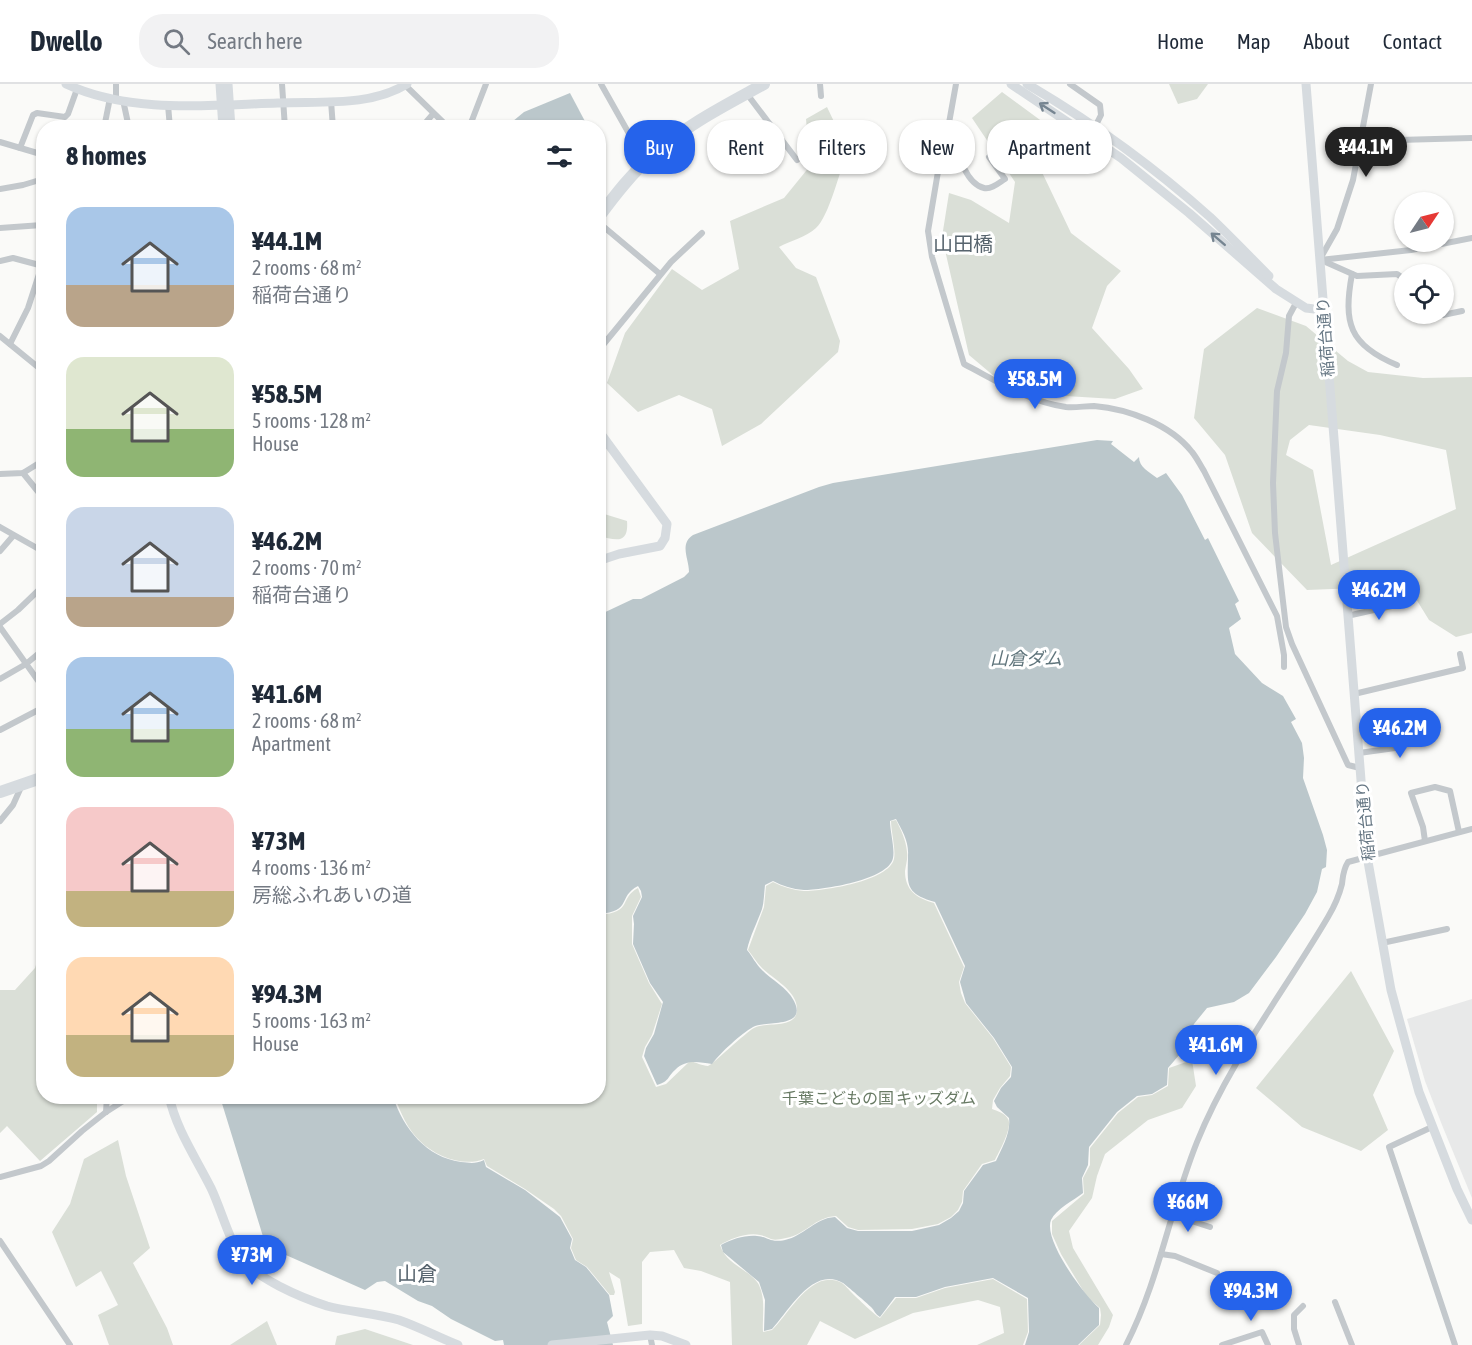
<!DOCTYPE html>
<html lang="en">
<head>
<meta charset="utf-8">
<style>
  :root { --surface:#fff; --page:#f2f2f3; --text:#1f2937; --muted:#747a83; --line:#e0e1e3; --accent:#2563eb }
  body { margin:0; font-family:"Asap Condensed","Noto Sans JP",sans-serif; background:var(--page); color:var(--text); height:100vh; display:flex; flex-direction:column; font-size:22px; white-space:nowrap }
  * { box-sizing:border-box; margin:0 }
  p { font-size:20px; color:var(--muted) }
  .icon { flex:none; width:33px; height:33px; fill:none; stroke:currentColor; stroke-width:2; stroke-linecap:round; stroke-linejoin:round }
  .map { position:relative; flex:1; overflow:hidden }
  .side { position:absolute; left:36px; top:36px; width:570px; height:984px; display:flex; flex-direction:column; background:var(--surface); border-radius:24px; box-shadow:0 2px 4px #0004 }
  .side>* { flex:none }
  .hud { position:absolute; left:624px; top:36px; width:570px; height:54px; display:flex; gap:12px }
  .needle { width:39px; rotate:55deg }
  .buttons { position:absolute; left:1394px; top:108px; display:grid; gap:12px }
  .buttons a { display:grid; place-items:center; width:60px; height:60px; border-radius:50%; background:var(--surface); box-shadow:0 2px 4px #0004; font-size:30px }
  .price { position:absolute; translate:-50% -51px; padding:0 14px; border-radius:21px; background:var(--accent); color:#fff; font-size:20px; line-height:39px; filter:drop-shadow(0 2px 3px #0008) }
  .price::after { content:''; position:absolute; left:50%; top:36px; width:18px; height:14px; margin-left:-9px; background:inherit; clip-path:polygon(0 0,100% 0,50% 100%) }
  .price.on { background:#222; color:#fff }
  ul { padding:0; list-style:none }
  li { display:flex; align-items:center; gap:18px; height:150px; padding:0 30px }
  li span { display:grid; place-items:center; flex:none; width:168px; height:120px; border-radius:18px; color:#555 }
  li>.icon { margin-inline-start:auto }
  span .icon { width:72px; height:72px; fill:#fffc; stroke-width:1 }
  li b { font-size:26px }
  h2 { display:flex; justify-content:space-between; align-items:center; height:72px; padding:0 30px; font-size:26px }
  .pill { padding:0 21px; border-radius:24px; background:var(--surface); box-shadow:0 2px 4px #0004; font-size:21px; line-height:54px }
  .pill.on { background:var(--accent); color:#fff }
  header { display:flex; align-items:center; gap:36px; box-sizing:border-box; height:84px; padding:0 30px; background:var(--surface); border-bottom:2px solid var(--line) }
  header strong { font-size:28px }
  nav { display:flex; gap:33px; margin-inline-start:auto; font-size:21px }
  .search { width:420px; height:54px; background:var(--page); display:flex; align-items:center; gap:15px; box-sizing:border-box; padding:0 21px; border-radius:24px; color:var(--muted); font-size:22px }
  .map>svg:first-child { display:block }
  .built { fill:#e8e9e9 }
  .green { fill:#dadfd7; fill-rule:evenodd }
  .water { fill:#bbc7cb }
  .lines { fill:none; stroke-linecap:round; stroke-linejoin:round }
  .street { stroke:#c3c8cc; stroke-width:6 }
  .secondary { stroke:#d6dbdf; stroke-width:9 }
  .highway { stroke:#d6dbdf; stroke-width:12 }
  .oneway { stroke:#768591 }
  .labels { text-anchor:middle; stroke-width:6; stroke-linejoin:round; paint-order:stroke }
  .street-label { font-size:16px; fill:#657683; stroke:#fff }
  .park-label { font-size:16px; fill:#687a64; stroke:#fff }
  .water-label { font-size:18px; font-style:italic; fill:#60757c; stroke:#fff }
  .quarter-label { font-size:20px; fill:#57646e; stroke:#fff }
</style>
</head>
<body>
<header>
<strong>Dwello</strong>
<div class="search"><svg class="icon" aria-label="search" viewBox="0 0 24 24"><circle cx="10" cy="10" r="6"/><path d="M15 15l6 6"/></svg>Search here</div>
<nav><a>Home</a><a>Map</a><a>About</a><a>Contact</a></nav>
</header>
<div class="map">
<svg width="1472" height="1261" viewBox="0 0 1472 1261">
  <rect width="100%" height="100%" fill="#fafaf8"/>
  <path class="built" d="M1472,915V1114L1442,1041L1425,997L1407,935Z"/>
  <g class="green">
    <path d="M1169,0H1208L1197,15L1178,20Z"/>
    <path d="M1002,8L1051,44L1052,52L1040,84L1071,149L1121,187L1107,202L1092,244L1129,285L1143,305L1115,315L1014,309L969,271L942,153L949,109L971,116L1009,139L1015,98L972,34Z"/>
    <path d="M827,23L848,67C840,85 829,133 816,144C806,153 790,157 779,163L796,184L816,193L840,257L838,268L761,340L722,362L712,325L679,311L638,328L607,299L625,249L672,185L702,206L739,185L730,137L784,114L810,82L806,35Z"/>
    <path d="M1257,224L1306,242L1348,277L1368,288L1423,294L1472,293V549L1456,553L1429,536L1408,502L1307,506L1252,449L1225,371L1194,334L1204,265ZM1309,341L1380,351L1446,366L1456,425L1331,481L1313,386L1286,371L1290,356Z"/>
    <path d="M601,429L627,437C629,461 615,456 599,452V437Z"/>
    <path d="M896,736C901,746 906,756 907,768C908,774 906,780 905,787C905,806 916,814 934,819L964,883L959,898L961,909L965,919L993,954L1011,983L1010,992L1000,1004L993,1016L992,1025C997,1027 1005,1029 1008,1035C1013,1043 999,1068 995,1076L982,1080L963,1107L962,1118L958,1126L951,1133L938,1140L912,1145L858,1146L848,1143L836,1132C815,1133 805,1151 786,1154C769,1158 773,1154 760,1151C747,1148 730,1155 720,1161C726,1181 751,1186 759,1201C766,1216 762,1232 763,1248L772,1246C789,1230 812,1183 842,1199C845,1201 849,1206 852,1209C856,1213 877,1233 880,1234L896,1214H916L945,1204L993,1195L1027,1215L1028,1248L1023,1261H977L1004,1249L1000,1223L978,1216L913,1229L855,1255L820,1237L807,1261H732L730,1198L701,1187L684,1184L674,1166L650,1168L642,1178V1240L628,1242L620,1195L609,1188L615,1208L614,1211H610L587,1183L576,1176L571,1164L573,1155L561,1132L554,1125L525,1105L487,1082L484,1075C464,1083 436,1073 420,1057C408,1046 400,1028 395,1013L598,1012L599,831C634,828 618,815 638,804L641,813L632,832V860L649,899L662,920L652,951L645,963L642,973L656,1003L666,1000L690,977C695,978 703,982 708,982C711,982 746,948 754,944C766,937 796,946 797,926C798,907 773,895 762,884C757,879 753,872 748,866L764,823L766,802L773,798C783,803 793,806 804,807C824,807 889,797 894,775C896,766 891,747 891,737Z"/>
    <path d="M43,857L44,1012L97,1013V1028L40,1077L7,1042L0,1049V906H15L35,884Z"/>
    <path d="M1351,887L1394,967L1373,1011L1388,1046L1361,1067L1302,1043L1256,1004Z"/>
    <path d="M1192,976L1196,1002L1182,1024L1148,1036L1105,1070L1097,1092L1092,1114L1069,1147L1073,1164L1113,1231L1109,1243L1098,1261H1079L1100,1241L1101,1231L1100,1224L1087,1213L1061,1170L1052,1150V1137L1084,1110L1083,1094L1090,1081V1064L1118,1029L1138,1013L1152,1011L1168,1002L1169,984Z"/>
    <path d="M118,1056L126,1092L150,1164L133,1179L167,1244L173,1261H109L98,1231L118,1221L101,1187L76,1203L52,1148L70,1120L84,1075Z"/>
    <path d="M267,1237L277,1261H230Z"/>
    <path d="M365,1245L413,1261H335L337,1252Z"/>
  </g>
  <g class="water">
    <path d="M570,9L588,43H506L524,28Z"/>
    <path d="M1097,356L1113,357L1111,360L1134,378L1139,373C1139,383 1149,388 1157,394L1166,389L1182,411L1205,456L1208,454L1239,517L1235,520L1241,535L1229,544L1235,570L1262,599L1283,612L1296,635L1291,638L1302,659L1304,674L1303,694L1323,751L1327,766L1326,783L1322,785L1317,808L1305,830L1276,873L1249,909L1234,918L1207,924L1194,940L1180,970L1168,984L1167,1001L1152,1010L1137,1012L1117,1028L1089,1063L1088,1081L1082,1094L1083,1109C1074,1116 1056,1125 1051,1136C1043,1156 1084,1211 1099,1224V1241L1078,1261H1025L1029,1248L1028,1214L993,1194L945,1203L916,1213H895L880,1233C875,1230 875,1227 871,1223C868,1220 846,1201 843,1199C813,1181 788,1228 772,1245L764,1247L765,1216L759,1198L723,1168L721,1161C732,1155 745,1151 757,1152C769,1153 769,1159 785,1156C804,1152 815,1134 835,1133L847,1144L858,1147H912L939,1141L951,1134L959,1127L963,1119L964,1107L983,1081L996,1077C1002,1064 1011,1049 1009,1034L997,1023L994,1017L1001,1004L1011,993L1012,983L994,954L966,919L960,898L965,882L935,818C903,809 908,799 908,771C909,758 902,746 896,735L890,737C890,747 895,765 893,774C889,796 822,806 804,806C792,805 783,802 773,797L765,801C764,809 764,818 762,825C757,839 750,852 747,866C752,872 756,880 761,885C771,896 786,902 794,917C808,945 765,936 753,943C741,950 721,968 712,980C698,978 686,975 675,986C667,993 670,997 657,1001L644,972L646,964L654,950L663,918L650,899L633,860L634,840L633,832L642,813L641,807L638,802C617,813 633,827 599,830V531L633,515H641L684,493L689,488C689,475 679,460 693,451L819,403L833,399Z"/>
    <path d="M220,1013H393C404,1045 426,1073 461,1078C471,1079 475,1080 484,1076L486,1083L525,1106L560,1133L572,1155L570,1164L575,1176L586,1183L609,1211L613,1232L607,1238L613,1261H504L503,1256L495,1257L451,1235L432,1222L418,1217L385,1197L377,1198L365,1206L270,1164L265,1159Z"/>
  </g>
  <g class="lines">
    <g class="street">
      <path d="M116,0V15"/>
      <path d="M282,0L285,44"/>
      <path d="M404,0L449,44"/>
      <path d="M601,0L645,78"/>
      <path d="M820,0L821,12"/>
      <path d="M956,0L949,39L944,52L928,147L932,173L964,280C997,297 1029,318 1066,323C1075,324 1085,322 1094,322C1128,325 1170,340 1192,368C1197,374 1200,381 1204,387L1277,532L1284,571V583"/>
      <path d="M1070,0L1100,21L1101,31L1095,43"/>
      <path d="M747,10L797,76"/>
      <path d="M123,16L129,44"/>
      <path d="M331,17L333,44"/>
      <path d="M168,21L170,44"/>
      <path d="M950,40C956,58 962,99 984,104C991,106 1000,98 1005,95L989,73"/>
      <path d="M104,44L110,14"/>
      <path d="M421,44L433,30"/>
      <path d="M469,44L486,0"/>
      <path d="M1361,57L1472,54"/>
      <path d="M0,58L44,71"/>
      <path d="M20,64L33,31L37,29L65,33L68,30L77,5"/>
      <path d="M0,105L23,101L43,95"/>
      <path d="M598,138L660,190"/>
      <path d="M0,144L42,141"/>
      <path d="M1320,175L1337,145L1353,96L1371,0"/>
      <path d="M1320,176L1411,166L1472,154"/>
      <path d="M1321,176L1357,192L1397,190L1404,195"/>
      <path d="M0,177L13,174L43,182"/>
      <path d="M1352,190C1343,239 1349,261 1397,281"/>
      <path d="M1296,219L1289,232L1286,269L1277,307L1273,399L1275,449L1286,543L1292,560L1348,681L1360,684"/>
      <path d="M1441,230L1443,231L1462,227"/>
      <path d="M0,252L44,288"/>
      <path d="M10,260L28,224L42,181L40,96"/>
      <path d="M598,267L671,178L702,149"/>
      <path d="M23,389L44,415"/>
      <path d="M0,390L23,389L44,376"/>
      <path d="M0,443L44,468"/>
      <path d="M0,467L13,452"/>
      <path d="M1347,532L1405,519"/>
      <path d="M0,540L18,526L44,501"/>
      <path d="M0,543L44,605"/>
      <path d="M0,595L26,580L44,565"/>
      <path d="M1354,610L1463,584L1460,570"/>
      <path d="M0,646L44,623"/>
      <path d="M1359,669L1395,664L1432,650"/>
      <path d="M0,737L13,721L22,701"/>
      <path d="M1425,757L1423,743L1411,709L1435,703L1450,707L1459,748"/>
      <path d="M1382,859L1447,845"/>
      <path d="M106,1028L107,1012"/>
      <path d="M1432,1043L1389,1063L1455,1261"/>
      <path d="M0,1093L41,1082L49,1077L82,1047L106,1028L131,1012"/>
      <path d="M1173,1131L1210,1143"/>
      <path d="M0,1157L70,1261"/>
      <path d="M1161,1170L1175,1172L1217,1189"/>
      <path d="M1335,1218L1352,1261"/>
      <path d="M650,1251L652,1261"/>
      <path d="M1126,1261C1159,1197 1170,1125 1197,1058C1229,978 1284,908 1328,833C1334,823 1339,812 1342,800C1343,792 1343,786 1348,778L1472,745"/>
      <path d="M1222,1261L1262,1248L1268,1261"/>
      <path d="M1299,1261L1294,1245V1231L1303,1222"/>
    </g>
    <g class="secondary">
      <path d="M66,0C130,30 209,21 278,19C320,17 370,23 407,0"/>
      <path d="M220,0L223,44"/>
      <path d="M228,0L231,44"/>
      <path d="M1011,0L1121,74L1189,129L1276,205L1306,224L1323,226"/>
      <path d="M1027,0C1092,38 1154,83 1210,133C1230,152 1249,172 1269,192"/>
      <path d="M1306,0L1367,772L1391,906L1419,1008L1457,1105L1472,1136"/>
      <path d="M598,346L667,440L665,454L660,462L619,470L598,477"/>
      <path d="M169,1012C176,1045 196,1074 211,1104C221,1125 228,1153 240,1172C254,1194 302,1214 327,1222C350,1228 375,1229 399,1236C419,1243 438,1253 458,1261"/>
      <path d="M552,1261L650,1251L662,1252L686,1261"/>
    </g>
    <g class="highway">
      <path d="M598,134C615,111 632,89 654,70C686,41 726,21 764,0"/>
      <path d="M0,708L44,693"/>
    </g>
  </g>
  <defs><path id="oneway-shaft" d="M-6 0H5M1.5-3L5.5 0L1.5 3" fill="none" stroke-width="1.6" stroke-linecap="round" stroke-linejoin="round" transform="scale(1.5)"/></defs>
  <g class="oneway">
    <use href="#oneway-shaft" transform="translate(1047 24) rotate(-147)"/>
    <use href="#oneway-shaft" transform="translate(1218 155) rotate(-139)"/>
  </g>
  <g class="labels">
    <g class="street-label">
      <text transform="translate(1325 253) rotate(-94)" y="6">稲荷台通り</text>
      <text transform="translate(1365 737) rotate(-95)" y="6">稲荷台通り</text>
    </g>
    <g class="park-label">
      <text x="879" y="1020">千葉こどもの国 キッズダム</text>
    </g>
    <g class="water-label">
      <text x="1026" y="581">山倉ダム</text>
    </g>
    <g class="quarter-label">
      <text x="963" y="167">山田橋</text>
      <text x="417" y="1197">山倉</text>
    </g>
  </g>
</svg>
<div class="buttons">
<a><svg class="needle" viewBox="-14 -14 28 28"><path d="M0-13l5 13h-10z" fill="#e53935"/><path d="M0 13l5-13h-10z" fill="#747a83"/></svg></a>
<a><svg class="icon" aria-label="locate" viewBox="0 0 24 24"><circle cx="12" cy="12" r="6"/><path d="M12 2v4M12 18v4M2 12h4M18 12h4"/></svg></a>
</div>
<b class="price on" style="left:1366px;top:94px">¥44.1M</b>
<b class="price" style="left:1035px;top:326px">¥58.5M</b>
<b class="price" style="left:1379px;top:537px">¥46.2M</b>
<b class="price" style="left:1400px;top:675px">¥46.2M</b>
<b class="price" style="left:1216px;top:992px">¥41.6M</b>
<b class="price" style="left:1188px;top:1149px">¥66M</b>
<b class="price" style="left:252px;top:1202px">¥73M</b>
<b class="price" style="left:1251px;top:1238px">¥94.3M</b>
<div class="hud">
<a class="pill on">Buy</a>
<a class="pill">Rent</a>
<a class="pill">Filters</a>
<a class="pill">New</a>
<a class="pill">Apartment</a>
</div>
<section class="side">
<h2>8 homes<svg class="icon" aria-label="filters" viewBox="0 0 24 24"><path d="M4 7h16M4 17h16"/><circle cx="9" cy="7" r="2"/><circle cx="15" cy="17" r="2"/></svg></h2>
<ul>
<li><span style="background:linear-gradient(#a9c7e8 65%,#b9a48a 0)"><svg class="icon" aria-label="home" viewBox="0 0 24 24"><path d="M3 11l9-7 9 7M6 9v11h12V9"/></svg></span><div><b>¥44.1M</b><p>2 rooms · 68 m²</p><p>稲荷台通り</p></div></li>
<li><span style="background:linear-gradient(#dfe7d0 60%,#8fb573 0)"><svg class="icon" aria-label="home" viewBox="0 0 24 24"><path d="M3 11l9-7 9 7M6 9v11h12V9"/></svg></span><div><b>¥58.5M</b><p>5 rooms · 128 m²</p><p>House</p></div></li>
<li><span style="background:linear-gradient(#c9d6e8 75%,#b9a48a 0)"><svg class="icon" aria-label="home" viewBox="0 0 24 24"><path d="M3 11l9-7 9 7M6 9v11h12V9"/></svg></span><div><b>¥46.2M</b><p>2 rooms · 70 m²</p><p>稲荷台通り</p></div></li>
<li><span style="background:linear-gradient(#a9c7e8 60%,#8fb573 0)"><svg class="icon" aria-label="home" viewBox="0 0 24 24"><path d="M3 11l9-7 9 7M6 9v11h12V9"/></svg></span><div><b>¥41.6M</b><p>2 rooms · 68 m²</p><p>Apartment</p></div></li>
<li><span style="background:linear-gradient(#f6c9c9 70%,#c2b280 0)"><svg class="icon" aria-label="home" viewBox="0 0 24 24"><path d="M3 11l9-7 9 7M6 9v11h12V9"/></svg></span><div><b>¥73M</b><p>4 rooms · 136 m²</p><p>房総ふれあいの道</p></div></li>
<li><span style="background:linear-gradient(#ffd9b3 65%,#c2b280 0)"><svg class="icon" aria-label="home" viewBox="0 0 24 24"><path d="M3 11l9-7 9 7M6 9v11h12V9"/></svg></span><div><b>¥94.3M</b><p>5 rooms · 163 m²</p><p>House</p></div></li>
</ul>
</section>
</div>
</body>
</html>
